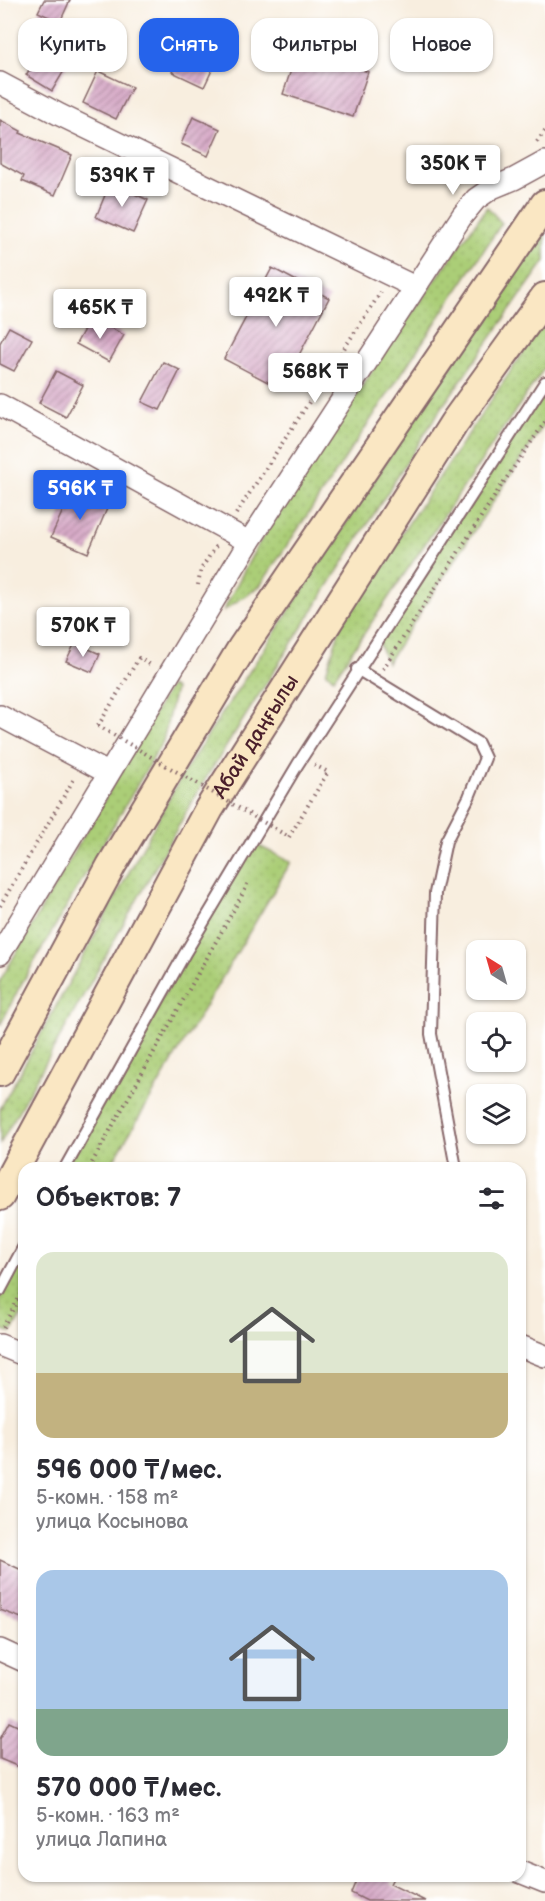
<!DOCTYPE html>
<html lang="ru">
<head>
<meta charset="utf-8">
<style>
  :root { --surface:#fff; --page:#f2f2f3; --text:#2b2b33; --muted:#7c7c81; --accent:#2563eb }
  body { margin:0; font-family:"Balsamiq Sans",sans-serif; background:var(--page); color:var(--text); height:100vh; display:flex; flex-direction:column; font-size:22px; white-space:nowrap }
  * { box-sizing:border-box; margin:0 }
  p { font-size:20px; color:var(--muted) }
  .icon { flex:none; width:33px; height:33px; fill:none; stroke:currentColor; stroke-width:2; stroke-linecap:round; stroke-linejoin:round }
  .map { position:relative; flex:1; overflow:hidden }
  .details { position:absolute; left:18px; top:1162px; width:508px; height:720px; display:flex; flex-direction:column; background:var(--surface); border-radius:18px; box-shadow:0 2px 4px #0004 }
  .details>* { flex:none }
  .top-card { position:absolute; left:18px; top:18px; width:510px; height:54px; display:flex; gap:12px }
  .needle { width:39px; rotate:323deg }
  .controls { position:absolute; left:466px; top:940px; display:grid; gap:12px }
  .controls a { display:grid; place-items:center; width:60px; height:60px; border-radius:12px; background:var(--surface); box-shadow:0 2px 4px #0004; font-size:30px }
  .price { position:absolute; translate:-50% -51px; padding:0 14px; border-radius:6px; background:#fff; color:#222; font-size:20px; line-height:39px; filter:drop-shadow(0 2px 3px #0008) }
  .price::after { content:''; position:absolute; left:50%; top:36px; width:18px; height:14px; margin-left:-9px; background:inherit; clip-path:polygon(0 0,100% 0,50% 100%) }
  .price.current { background:var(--accent); color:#fff }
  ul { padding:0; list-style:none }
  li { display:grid; align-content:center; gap:12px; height:318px; padding:0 18px }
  li span { display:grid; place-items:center; height:186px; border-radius:18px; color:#555 }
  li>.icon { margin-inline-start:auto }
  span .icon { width:108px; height:108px; fill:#fffc; stroke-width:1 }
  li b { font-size:26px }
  h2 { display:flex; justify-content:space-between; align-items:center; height:72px; padding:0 18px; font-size:26px }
  .pill { padding:0 21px; border-radius:18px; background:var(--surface); box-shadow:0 2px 4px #0004; font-size:21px; line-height:54px }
  .pill.current { background:var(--accent); color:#fff }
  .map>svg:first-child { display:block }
  .grass { fill:url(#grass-dots); stroke:#7a7651; stroke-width:1.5 }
  .building { fill:url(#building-hatch) }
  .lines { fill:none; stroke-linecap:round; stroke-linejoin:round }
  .service-casing { stroke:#87676a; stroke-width:14 }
  .minor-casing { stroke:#87676a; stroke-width:24 }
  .secondary-casing { stroke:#87676a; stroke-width:32 }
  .path { stroke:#87676a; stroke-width:4; stroke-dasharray:1.5 4.5; stroke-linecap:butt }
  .service { stroke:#fff; stroke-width:10 }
  .minor { stroke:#fff; stroke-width:21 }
  .secondary { stroke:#fae7c3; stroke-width:28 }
  .path-bridge { stroke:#87676a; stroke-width:4; stroke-dasharray:1.5 4.5; stroke-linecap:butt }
  .labels { text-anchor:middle; stroke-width:6; stroke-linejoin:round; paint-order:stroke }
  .street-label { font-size:21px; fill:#4a1f2b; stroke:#fff }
</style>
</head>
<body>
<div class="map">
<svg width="545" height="1901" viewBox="0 0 545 1901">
  <defs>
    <pattern id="grass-dots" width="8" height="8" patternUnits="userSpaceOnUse" patternTransform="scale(1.5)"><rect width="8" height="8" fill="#abce77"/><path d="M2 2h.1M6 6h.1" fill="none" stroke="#95b067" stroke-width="1.8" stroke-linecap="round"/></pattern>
    <pattern id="building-hatch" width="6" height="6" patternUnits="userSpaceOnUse" patternTransform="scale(1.5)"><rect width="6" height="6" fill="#d7aac7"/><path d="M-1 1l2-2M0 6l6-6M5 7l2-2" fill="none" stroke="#b08aa2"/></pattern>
  </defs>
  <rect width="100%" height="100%" fill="#fff"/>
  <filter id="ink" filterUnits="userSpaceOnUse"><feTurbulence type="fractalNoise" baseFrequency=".0167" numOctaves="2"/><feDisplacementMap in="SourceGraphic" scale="12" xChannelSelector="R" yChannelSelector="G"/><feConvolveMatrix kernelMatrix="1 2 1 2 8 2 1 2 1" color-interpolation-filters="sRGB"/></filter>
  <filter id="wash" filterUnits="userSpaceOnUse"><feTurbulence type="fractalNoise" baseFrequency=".008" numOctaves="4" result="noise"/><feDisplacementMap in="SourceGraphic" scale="24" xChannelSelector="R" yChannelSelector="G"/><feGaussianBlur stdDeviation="1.35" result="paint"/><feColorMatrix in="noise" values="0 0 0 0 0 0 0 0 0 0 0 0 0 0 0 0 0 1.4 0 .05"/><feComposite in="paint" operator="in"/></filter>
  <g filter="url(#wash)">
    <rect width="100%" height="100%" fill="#f8eedf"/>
    <g class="grass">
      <path d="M487,207L502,223L260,586L223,611L256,548L382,356Z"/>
      <path d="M545,232V261L440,410L201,786L0,1144V1109L182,775L427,399Z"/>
      <path d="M545,320V367L334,678L326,673L342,622Z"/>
      <path d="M545,382V423L387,663L377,639Z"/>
      <path d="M170,686L175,689L163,741L19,988L0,1026V981Z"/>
      <path d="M251,842L291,862L109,1168H65Z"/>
      <path d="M24,1246V1311L11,1333L0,1328V1291Z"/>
    </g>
    <g id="blocks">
      <g class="building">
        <path d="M44,0H70L60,22L38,12Z"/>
        <path d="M191,34L222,49L204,87L172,72Z"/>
        <path d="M56,49L71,59L52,91L26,75L41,51L51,57Z"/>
        <path d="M298,49L368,72L353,117L283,94Z"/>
        <path d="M98,71L132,87L116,119L83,103Z"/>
        <path d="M193,117L220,129L208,156L181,144Z"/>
        <path d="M0,120L21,131L20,133L72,155L55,195L22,181L24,176L0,163Z"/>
        <path d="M110,183L148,200L133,233L96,217Z"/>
        <path d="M272,268L329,298L281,389L224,359Z"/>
        <path d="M91,317L124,335L109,362L76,344Z"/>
        <path d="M9,327L32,339L14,371L0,364V343Z"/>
        <path d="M163,362L180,370L160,410L142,402Z"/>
        <path d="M56,371L83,385L66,417L39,403Z"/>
        <path d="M73,488L109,504L88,553L51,537Z"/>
        <path d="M75,643L100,654L92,672L66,661Z"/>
        <path d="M0,1560L24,1571V1619L0,1610Z"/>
        <path d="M9,1722L24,1729V1769L0,1759V1739Z"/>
        <path d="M358,1876H394L390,1884L425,1901H367L351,1893Z"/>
      </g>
    </g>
  </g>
  <g filter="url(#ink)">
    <use href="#blocks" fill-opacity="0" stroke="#87676a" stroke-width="1.5"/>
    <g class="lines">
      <defs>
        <g id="service">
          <path d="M357,669L478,743L485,758L469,797L446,841L435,893L431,1034L456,1168"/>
          <path d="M65,1168L184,955L298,764L545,382"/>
          <path d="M0,1291L24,1246"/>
        </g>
        <g id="minor">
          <path d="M0,83L60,115L415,287"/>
          <path d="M0,405L249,542"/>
          <path d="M0,716L108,773"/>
          <path d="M0,954L249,542L462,216L476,199L492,188L514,179L545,162"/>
          <path d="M0,1345L24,1355"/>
          <path d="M520,1346L545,1356"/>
          <path d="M0,1650L24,1661"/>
          <path d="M520,1872L545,1882"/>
        </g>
        <g id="secondary">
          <path d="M0,1072L111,866L242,648L545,204"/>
          <path id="s1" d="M0,1196L209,809L454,423L545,297"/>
        </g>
      </defs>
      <use href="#service" class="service-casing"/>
      <use href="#minor" class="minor-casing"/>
      <use href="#secondary" class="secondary-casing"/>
      <g class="path">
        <path d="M537,142L545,131"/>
        <path d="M236,514L381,292"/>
        <path d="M198,585L201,569L216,546"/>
        <path d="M383,669L501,486L545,422"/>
        <path d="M98,726L139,658L153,666"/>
        <path d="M289,837L328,772L313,764"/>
        <path d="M0,906L75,777"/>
        <path d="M89,1168L246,888L248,880"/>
        <path d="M3,1327L24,1289"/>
      </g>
      <use href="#service" class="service"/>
      <use href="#minor" class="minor"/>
      <use href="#secondary" class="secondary"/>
      <path class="path-bridge" d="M98,726L289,837"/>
    </g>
  </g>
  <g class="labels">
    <g class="street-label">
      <text dy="7" stroke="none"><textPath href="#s1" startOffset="526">Абай даңғылы</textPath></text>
    </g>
  </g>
</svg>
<div class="controls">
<a><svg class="needle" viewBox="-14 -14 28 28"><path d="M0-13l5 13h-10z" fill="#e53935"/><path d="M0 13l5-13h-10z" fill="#7c7c81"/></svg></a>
<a><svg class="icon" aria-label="locate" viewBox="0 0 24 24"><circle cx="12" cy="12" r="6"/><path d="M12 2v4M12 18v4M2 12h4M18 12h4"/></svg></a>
<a><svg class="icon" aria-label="layers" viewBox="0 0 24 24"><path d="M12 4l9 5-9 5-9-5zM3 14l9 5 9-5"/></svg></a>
</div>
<b class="price" style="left:453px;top:196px">350K ₸</b>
<b class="price" style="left:122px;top:208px">539K ₸</b>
<b class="price" style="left:276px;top:328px">492K ₸</b>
<b class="price" style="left:100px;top:340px">465K ₸</b>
<b class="price" style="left:315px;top:404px">568K ₸</b>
<b class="price current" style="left:80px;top:521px">596K ₸</b>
<b class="price" style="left:83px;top:658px">570K ₸</b>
<div class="top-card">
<a class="pill">Купить</a>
<a class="pill current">Снять</a>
<a class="pill">Фильтры</a>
<a class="pill">Новое</a>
</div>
<section class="details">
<h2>Объектов: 7<svg class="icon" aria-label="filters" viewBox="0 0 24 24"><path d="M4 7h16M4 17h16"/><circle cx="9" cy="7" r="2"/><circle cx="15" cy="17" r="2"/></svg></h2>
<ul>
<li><span style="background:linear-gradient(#dfe7d0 65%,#c2b280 0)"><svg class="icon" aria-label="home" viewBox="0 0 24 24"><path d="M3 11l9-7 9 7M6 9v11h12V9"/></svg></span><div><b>596 000 ₸/мес.</b><p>5-комн. · 158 m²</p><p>улица Косынова</p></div></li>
<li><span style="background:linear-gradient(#a9c7e8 75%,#7fa58c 0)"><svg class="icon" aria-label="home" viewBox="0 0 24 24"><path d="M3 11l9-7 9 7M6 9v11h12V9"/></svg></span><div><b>570 000 ₸/мес.</b><p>5-комн. · 163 m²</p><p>улица Лапина</p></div></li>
</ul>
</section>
</div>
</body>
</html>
